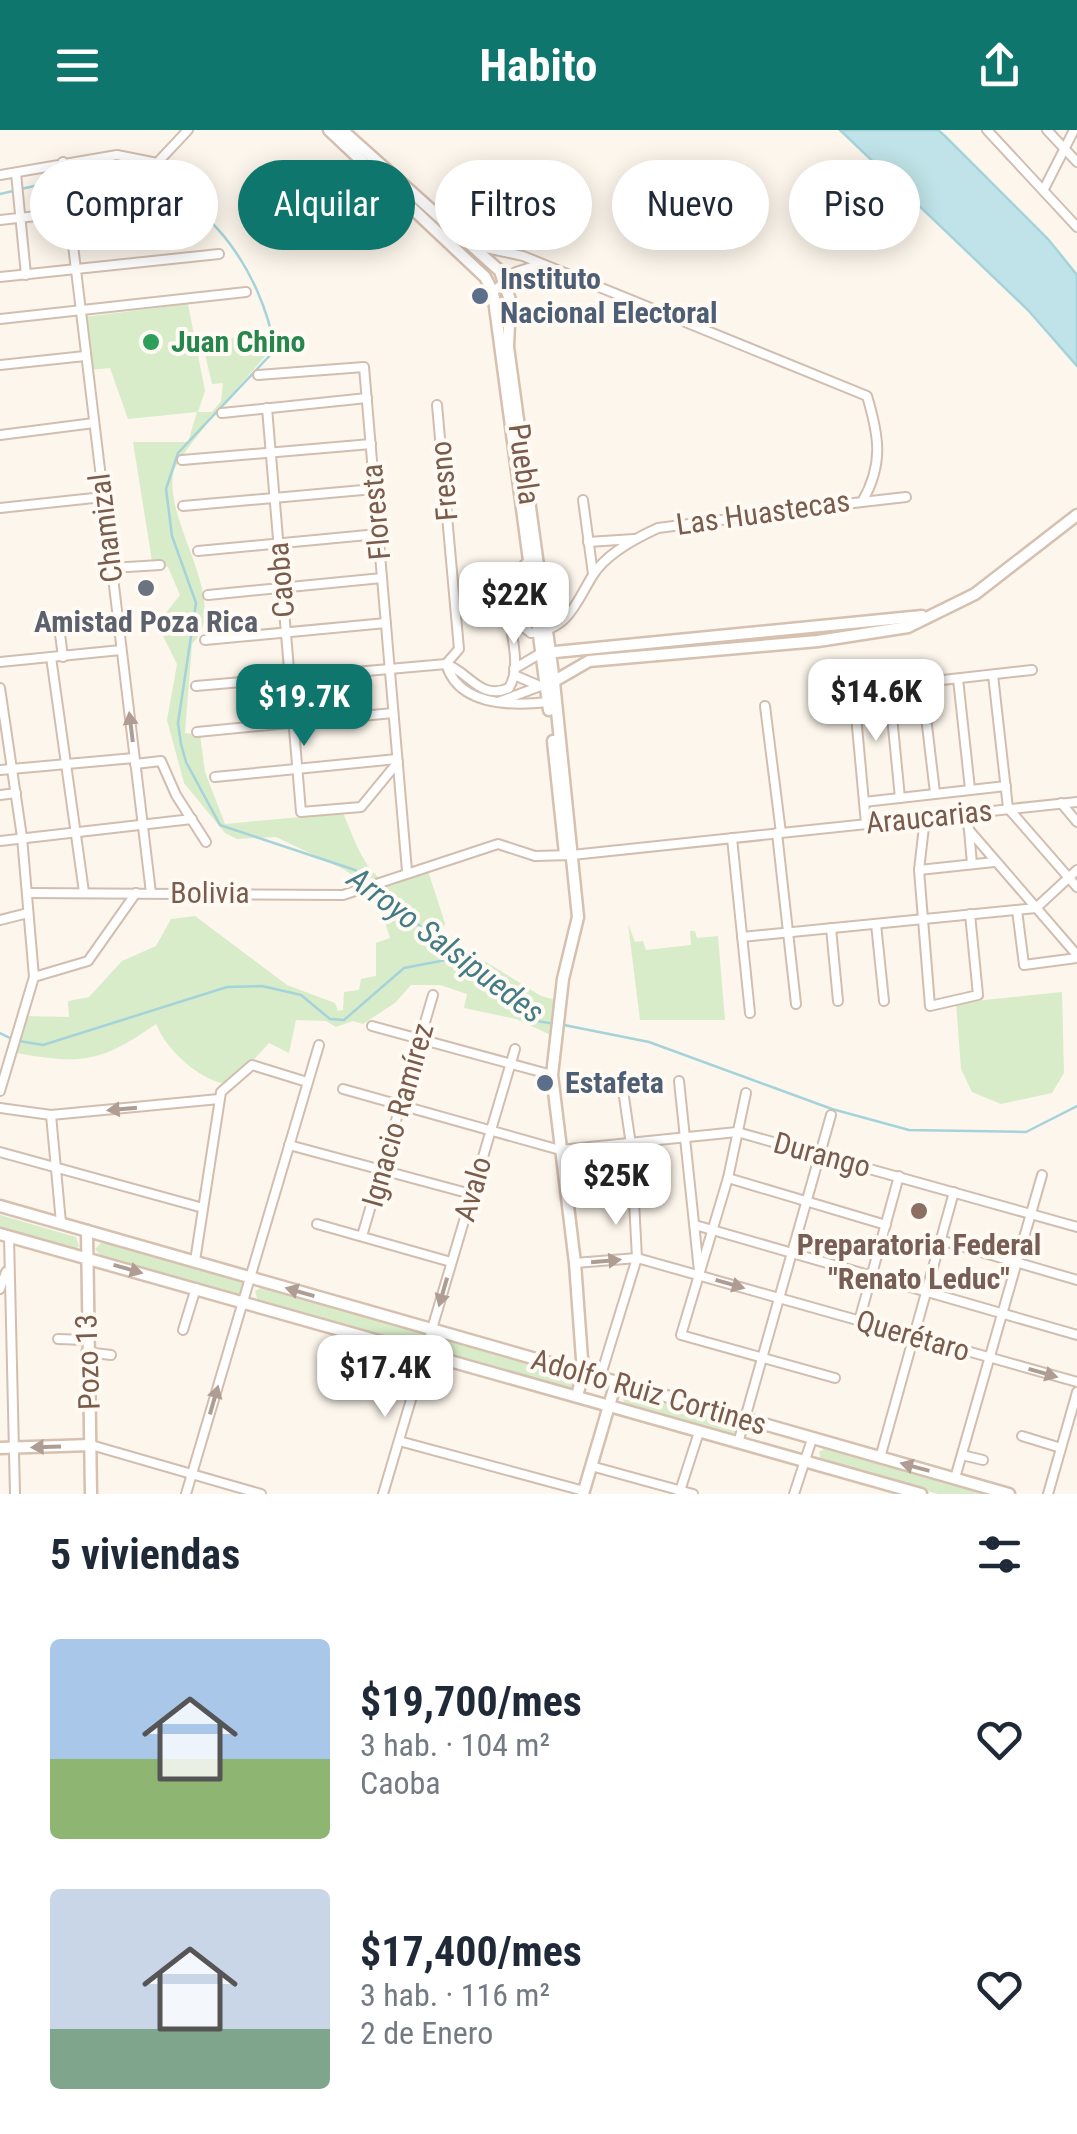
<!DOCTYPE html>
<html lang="es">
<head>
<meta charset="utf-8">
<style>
  :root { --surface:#fff; --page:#f2f2f3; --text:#1f2937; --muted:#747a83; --accent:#0f766e }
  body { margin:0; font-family:"Roboto Condensed",sans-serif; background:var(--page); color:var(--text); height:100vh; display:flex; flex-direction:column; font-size:38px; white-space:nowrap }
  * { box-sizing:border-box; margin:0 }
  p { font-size:32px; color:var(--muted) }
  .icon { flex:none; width:55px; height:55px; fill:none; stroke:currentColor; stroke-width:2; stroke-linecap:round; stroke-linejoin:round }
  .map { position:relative; height:1364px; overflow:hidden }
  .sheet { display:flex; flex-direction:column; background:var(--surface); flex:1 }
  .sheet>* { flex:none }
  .banner { position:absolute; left:30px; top:30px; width:1018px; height:90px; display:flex; gap:20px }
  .price { position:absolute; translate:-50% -85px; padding:0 22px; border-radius:20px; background:#fff; color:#222; font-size:32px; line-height:65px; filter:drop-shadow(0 2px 5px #0008) }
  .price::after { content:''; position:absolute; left:50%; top:60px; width:30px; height:22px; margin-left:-15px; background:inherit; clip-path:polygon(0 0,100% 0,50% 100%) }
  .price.active { background:var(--accent); color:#fff }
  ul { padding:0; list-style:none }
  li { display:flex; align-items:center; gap:30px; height:250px; padding:0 50px }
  li span { display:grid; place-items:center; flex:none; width:280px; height:200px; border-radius:10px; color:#555 }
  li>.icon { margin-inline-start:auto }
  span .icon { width:120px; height:120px; fill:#fffc; stroke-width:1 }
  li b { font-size:42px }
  h2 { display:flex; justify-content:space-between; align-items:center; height:120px; padding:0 50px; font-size:42px }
  .pill { padding:0 35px; border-radius:45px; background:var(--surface); box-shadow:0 5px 25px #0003; font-size:35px; line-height:90px }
  .pill.active { background:var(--accent); color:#fff }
  header { display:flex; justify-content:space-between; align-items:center; height:130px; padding:0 50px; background:var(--accent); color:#fff; font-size:45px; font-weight:700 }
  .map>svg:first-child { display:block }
  .green { fill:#d8ecc9 }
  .water { fill:#bfe3e8; stroke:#a5d3da; stroke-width:2.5 }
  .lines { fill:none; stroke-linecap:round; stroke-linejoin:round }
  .stream { stroke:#a5d3da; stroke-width:2.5 }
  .street-casing { stroke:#d1beb0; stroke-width:12 }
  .secondary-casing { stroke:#d6c0b0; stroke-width:15 }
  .street { stroke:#fff; stroke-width:8 }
  .secondary { stroke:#fff; stroke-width:10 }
  .oneway { fill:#af9d94 }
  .service-dot { fill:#5c6f8a; stroke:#fffaf3; stroke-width:4 }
  .leisure-dot { fill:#2e9e5b; stroke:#fffaf3; stroke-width:4 }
  .worship-dot { fill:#6b7280; stroke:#fffaf3; stroke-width:4 }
  .education-dot { fill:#8d6e63; stroke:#fffaf3; stroke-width:4 }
  .labels { text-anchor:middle; stroke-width:8; stroke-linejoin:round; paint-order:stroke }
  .service-label { font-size:30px; font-weight:bold; fill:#4e5e75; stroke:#fffaf3; text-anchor:start }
  .leisure-label { font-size:30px; font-weight:bold; fill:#27864d; stroke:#fffaf3; text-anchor:start }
  .street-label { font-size:30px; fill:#7a5c4d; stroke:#fffaf3 }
  .worship-label { font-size:30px; font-weight:bold; fill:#5b616d; stroke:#fffaf3 }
  .education-label { font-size:30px; font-weight:bold; fill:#785e54; stroke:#fffaf3 }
  .water-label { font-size:32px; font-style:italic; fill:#437c86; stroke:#fffaf3 }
</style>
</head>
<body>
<header><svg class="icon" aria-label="menu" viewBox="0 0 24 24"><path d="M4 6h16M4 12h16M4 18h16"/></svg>Habito<svg class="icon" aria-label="share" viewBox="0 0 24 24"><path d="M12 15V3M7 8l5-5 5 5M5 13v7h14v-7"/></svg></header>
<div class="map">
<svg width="1077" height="1364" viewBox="0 0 1077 1364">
  <rect width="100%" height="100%" fill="#fdf6ec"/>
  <g class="green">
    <path d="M188,174L205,261L198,282H212L221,271L223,253L212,254L202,211L265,204L279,211C262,230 175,326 173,344C165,396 232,473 192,514L185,603L200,605L205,642L225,694L343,683C355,710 363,741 391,756L428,741L445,793L441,804L541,866L556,870L555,907L516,889L464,878L467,864L440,855H411L395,873L363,894L353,891L336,897L326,891L296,890L289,923L269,913L231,955C201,952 167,921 156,894C102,932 82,935 17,923L25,886L69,887L68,871L89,867L122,831L156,816L171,789L195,786L287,855L335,873L338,881L343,880L344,862L359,860L361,849L376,846V813L390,808L376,763L345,740L276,707L237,709L225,703L184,653L167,590L177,534L157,494L180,465L168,437L152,431L133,312H188L197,282L128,289L110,238L89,240L84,187Z"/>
    <path d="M628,794L635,812L643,811L646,820L691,815L690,801H695L697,808L718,806L725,890H640Z"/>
    <path d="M1062,862L1064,943L1052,963L1001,974L972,962L961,939L956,873Z"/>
    <path d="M0,1085L76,1107L79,1116L72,1122L0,1101Z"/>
    <path d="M103,1111L242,1150L244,1160L236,1166L100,1125L95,1119Z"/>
    <path d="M264,1156L422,1202L427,1209L421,1218L258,1172L255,1161Z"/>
    <path d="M443,1210L571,1246L573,1264L434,1222L435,1212Z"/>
    <path d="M631,1264L732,1293L735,1302L732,1306L625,1277L623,1269Z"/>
    <path d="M826,1318L992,1364H938L821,1330L819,1322Z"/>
  </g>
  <path class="water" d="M840,0H938L945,6L1048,109L1077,145V236L1028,180Z"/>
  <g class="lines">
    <g class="stream">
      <path d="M70,49C84,47 101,42 116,44C203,52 262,141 275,220L178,323L166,359L172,406L196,473L178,593L181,614L186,632L220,695L355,740L514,877L536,891L556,894"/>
      <path d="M21,59L62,50"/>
      <path d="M0,64L13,61"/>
      <path d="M564,895L649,912L832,979L909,1000L1026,1002L1077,976"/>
      <path d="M0,903L12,909"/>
      <path d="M19,911L43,915L227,857L262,856L301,865L330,889L344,890L404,838L451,829"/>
    </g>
    <defs>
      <g id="street">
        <path d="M987,0L1077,97"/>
        <path d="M1047,0L1077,32"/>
        <path d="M63,32L151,763"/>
        <path d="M16,43L26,145"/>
        <path d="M0,45L117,25L157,33L188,0"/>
        <path d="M1044,59L1074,0"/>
        <path d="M0,90L164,72"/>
        <path d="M472,115L523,126L867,266C879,306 884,334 862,372L658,398C636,408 606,424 593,445C576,472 569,500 531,503L509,486"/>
        <path d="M0,147L219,124"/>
        <path d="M493,162L516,142L541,134"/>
        <path d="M0,189L246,162"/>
        <path d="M0,235L85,226"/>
        <path d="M258,245L364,237L407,741"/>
        <path d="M437,275L459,519L446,534"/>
        <path d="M267,278L301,682L361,677L398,632"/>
        <path d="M222,283L367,268"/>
        <path d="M0,305L94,293"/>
        <path d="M182,330L371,314"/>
        <path d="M583,370L593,444"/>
        <path d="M862,372L906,367"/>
        <path d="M183,376L374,359"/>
        <path d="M0,378L103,367"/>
        <path d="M588,412L634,409"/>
        <path d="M198,421L378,404"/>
        <path d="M111,438L160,435"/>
        <path d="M208,465L382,448"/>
        <path d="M58,489L63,527"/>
        <path d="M205,510L386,493"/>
        <path d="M51,527L84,762"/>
        <path d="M0,532L121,520"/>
        <path d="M446,534C469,542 480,571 509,558C531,520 483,464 531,429"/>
        <path d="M446,534C459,577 513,576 548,572"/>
        <path d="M514,539L541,523"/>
        <path d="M514,545L540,556"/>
        <path d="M993,545L1008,678L1077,757"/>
        <path d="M958,549L970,659"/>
        <path d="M853,553L866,694"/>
        <path d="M922,553L935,663"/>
        <path d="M196,556L446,534"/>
        <path d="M889,556L900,668"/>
        <path d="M0,558L22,707L34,847L0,961"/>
        <path d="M854,560L1032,540"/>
        <path d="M498,572L546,554"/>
        <path d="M765,576L781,703"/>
        <path d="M197,602L393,583"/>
        <path d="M135,634L161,631L176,665L206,712"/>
        <path d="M0,640L134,628"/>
        <path d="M215,647L397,629"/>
        <path d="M0,665L16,663"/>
        <path d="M864,672L1006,656"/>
        <path d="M1061,673L1077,692"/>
        <path d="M966,683L969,700L1077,825"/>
        <path d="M925,688L919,740L930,876L978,865L970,784"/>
        <path d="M969,700L972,734"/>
        <path d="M777,703L796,874"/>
        <path d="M732,708L750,883"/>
        <path d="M0,711L192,689"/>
        <path d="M919,740L994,732"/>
        <path d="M28,763L343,765L498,714L535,726L572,725L1077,672"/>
        <path d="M1017,780L1024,835L1077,828"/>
        <path d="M0,790L28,783"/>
        <path d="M876,794L884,871"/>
        <path d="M831,798L838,871"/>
        <path d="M742,807L1036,778L1077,740"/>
        <path d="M34,847L88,831L136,763"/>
        <path d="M372,896L552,945"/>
        <path d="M679,951L699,1141"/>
        <path d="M343,959L560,1020L737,1002L1077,1097"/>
        <path d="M746,963L728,1048L681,1205L835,1248"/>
        <path d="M0,978L51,985L219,969"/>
        <path d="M51,985L61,1093"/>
        <path d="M289,1015L471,1064"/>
        <path d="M0,1022L203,1078"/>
        <path d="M728,1048L886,1095"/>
        <path d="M317,1094L451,1132"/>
        <path d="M695,1095L1077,1205"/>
        <path d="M362,1106L433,865"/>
        <path d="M9,1107L15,1364"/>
        <path d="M940,1110L1077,1150"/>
        <path d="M195,1131L221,962L252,935L307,952"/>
        <path d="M575,1133L637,1128L1077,1252"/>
        <path d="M0,1159L6,1142"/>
        <path d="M859,1191L899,1046"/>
        <path d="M183,1200L196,1158"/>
        <path d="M58,1209L86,1210"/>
        <path d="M86,1222L111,1225"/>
        <path d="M600,1248L637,1128L631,1015L621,946"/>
        <path d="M1022,1306L1061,1318"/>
        <path d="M399,1311L584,1361"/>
        <path d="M738,1313L831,985"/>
        <path d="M91,1315L261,1364"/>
        <path d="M962,1325L983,1330"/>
        <path d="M880,1328L954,1062"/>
        <path d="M591,1336L693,1364"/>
        <path d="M955,1348L1042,1045"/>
        <path d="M186,1364L319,915"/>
        <path d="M383,1364L515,919"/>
        <path d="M679,1364L699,1302"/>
        <path d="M794,1364L812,1309"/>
        <path d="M1048,1364L1077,1262"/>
      </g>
      <g id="secondary">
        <path d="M329,0L485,147L493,162L549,580"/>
        <path d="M342,0L500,141L510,170L508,217L554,552L578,787L563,849L552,945L575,1133L583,1243L577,1266"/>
        <path d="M545,523L922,486"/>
        <path d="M551,553L589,531L818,511L908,497L975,464L1077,385"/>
        <path d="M553,611L565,724"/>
        <path d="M0,1076L1009,1364"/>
        <path d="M87,1101L91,1364"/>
        <path d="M0,1104L921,1364"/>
        <path d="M0,1318L91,1315"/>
        <path d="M583,1364L616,1252"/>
      </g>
    </defs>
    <use href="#street" class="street-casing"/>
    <use href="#secondary" class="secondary-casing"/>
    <use href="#street" class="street"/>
    <use href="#secondary" class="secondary"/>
  </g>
  <defs><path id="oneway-solid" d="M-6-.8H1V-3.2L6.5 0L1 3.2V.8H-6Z" transform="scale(2.5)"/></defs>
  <g class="oneway">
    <use href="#oneway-solid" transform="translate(131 597) rotate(-97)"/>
    <use href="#oneway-solid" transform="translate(122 979) rotate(175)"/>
    <use href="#oneway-solid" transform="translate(606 1131) rotate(-5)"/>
    <use href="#oneway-solid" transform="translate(128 1139) rotate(16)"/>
    <use href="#oneway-solid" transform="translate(730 1154) rotate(16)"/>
    <use href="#oneway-solid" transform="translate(300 1162) rotate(-164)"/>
    <use href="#oneway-solid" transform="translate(443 1162) rotate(106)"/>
    <use href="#oneway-solid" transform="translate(1043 1243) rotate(16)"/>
    <use href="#oneway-solid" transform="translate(214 1270) rotate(-74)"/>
    <use href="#oneway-solid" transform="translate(46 1317) rotate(178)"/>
    <use href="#oneway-solid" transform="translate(915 1337) rotate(-165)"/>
  </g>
  <g class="service-dot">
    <circle cx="480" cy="166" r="10"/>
    <circle cx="545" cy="953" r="10"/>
  </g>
  <circle class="leisure-dot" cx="151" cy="212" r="10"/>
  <circle class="worship-dot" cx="146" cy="458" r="10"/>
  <circle class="education-dot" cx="919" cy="1081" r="10"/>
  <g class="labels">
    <g class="service-label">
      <text x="500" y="159">Instituto<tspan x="500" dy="34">Nacional Electoral</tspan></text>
      <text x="565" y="963">Estafeta</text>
    </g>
    <g class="leisure-label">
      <text x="171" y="222">Juan Chino</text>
    </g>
    <g class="street-label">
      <text transform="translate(524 334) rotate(82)" y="10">Puebla</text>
      <text transform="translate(444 351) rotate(-95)" y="10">Fresno</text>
      <text transform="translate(376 382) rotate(-95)" y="10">Floresta</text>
      <text transform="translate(763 383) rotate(-8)" y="10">Las Huastecas</text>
      <text transform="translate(106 398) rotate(-97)" y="10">Chamizal</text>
      <text transform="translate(281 450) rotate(-95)" y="10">Caoba</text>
      <text transform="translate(929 687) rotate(-6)" y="10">Araucarias</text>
      <text x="210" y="773">Bolivia</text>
      <text transform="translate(398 985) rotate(-74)" y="10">Ignacio Ramírez</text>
      <text transform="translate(822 1025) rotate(15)" y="10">Durango</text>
      <text transform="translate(473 1059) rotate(-74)" y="10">Avalo</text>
      <text transform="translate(913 1206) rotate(16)" y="10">Querétaro</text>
      <text transform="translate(88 1232) rotate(-92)" y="10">Pozo 13</text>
      <text transform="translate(649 1262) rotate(16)" y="10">Adolfo Ruiz Cortines</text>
    </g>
    <g class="worship-label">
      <text x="146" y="502">Amistad Poza Rica</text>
    </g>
    <g class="education-label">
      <text x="919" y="1125">Preparatoria Federal<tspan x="919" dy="34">"Renato Leduc"</tspan></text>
    </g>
    <g class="water-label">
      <text transform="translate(446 815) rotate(37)" y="11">Arroyo Salsipuedes</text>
    </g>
  </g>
</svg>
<b class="price" style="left:514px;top:517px">$22K</b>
<b class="price" style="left:876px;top:614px">$14.6K</b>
<b class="price active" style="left:304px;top:619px">$19.7K</b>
<b class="price" style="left:616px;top:1098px">$25K</b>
<b class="price" style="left:385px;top:1290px">$17.4K</b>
<div class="banner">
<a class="pill">Comprar</a>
<a class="pill active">Alquilar</a>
<a class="pill">Filtros</a>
<a class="pill">Nuevo</a>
<a class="pill">Piso</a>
</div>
</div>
<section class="sheet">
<h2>5 viviendas<svg class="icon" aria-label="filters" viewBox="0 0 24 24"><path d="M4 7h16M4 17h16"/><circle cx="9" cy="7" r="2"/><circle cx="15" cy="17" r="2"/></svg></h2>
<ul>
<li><span style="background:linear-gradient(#a9c7e8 60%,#8fb573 0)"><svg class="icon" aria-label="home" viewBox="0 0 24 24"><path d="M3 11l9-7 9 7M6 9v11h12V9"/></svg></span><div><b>$19,700/mes</b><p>3 hab. · 104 m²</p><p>Caoba</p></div><svg class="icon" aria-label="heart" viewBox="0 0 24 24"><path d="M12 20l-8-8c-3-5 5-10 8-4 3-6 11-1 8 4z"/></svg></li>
<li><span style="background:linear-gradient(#c9d6e8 70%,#7fa58c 0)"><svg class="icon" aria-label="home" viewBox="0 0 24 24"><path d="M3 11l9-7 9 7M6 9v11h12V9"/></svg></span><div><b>$17,400/mes</b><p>3 hab. · 116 m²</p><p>2 de Enero</p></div><svg class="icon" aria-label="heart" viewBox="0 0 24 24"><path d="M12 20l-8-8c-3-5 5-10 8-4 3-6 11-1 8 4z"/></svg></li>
</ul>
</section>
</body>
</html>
